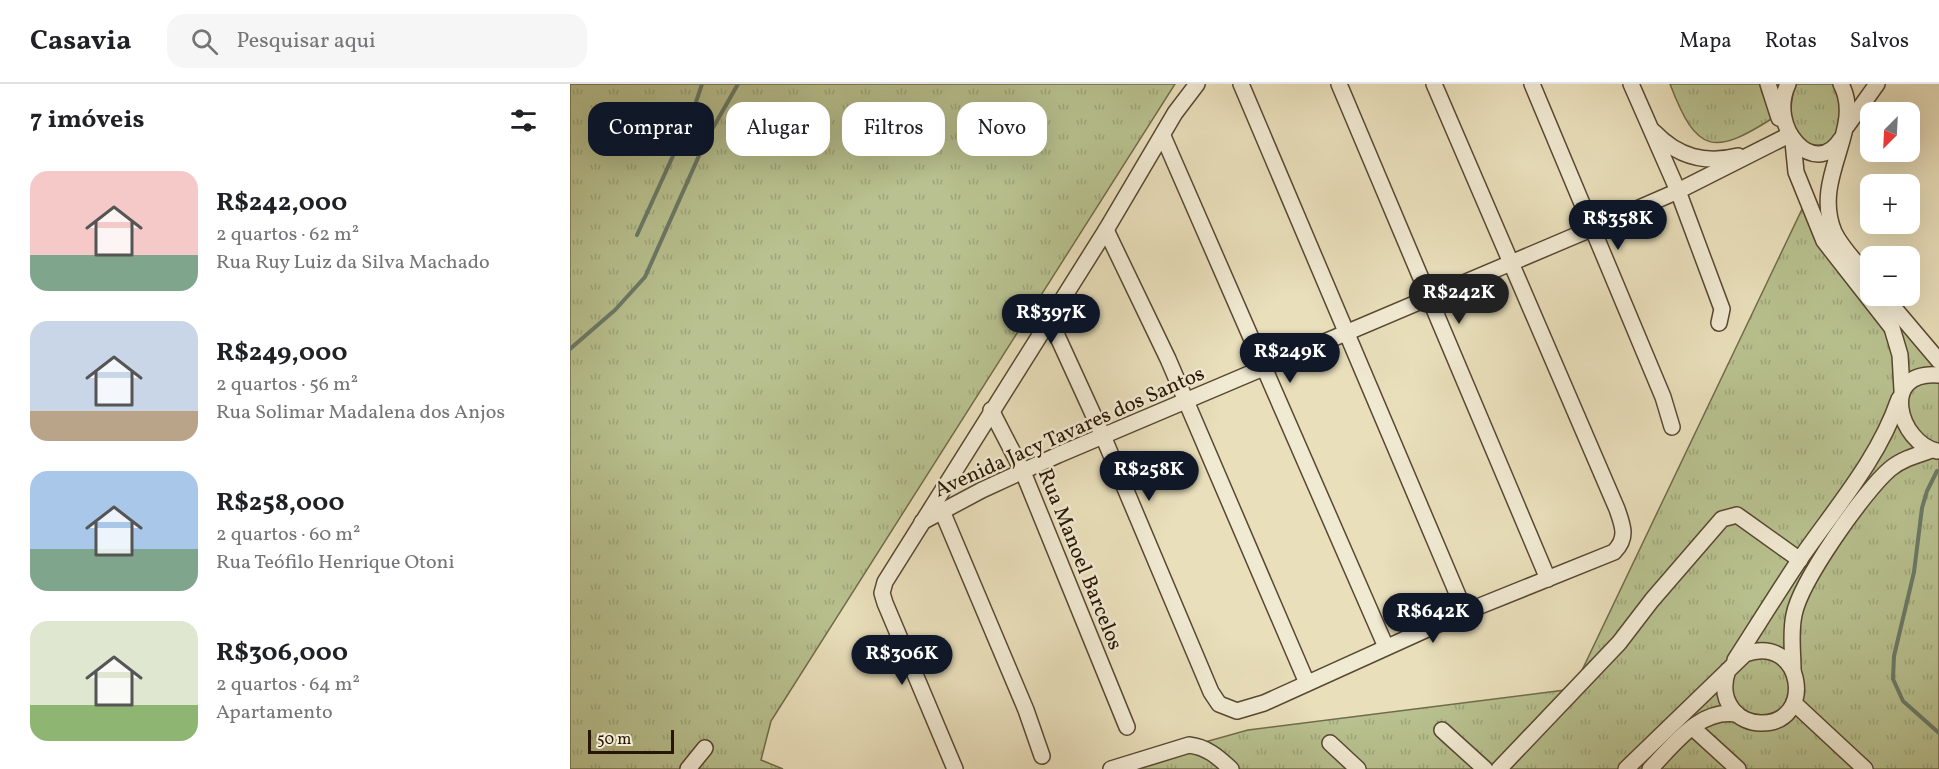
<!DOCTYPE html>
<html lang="pt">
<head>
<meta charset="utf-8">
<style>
  :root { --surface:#fff; --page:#f6f6f6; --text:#202124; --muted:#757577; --line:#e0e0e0; --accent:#111827 }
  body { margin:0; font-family:Vollkorn,serif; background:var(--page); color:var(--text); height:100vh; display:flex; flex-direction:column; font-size:22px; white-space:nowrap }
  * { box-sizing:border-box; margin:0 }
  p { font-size:20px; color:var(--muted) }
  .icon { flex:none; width:33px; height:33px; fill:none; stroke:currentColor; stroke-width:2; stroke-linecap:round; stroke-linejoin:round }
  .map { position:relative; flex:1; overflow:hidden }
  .panel { display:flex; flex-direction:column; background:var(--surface); width:570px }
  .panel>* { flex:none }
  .banner { position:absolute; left:18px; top:18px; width:570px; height:54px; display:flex; gap:12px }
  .needle { width:39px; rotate:204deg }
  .fabs { position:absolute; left:1290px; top:18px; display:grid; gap:12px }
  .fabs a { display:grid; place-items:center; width:60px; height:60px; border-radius:12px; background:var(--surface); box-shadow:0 6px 24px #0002; font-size:30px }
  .scale { position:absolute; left:18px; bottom:15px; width:86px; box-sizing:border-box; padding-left:6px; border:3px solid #271603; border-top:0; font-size:16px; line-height:21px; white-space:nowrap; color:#271603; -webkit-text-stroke:4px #f1ead3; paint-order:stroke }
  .price { position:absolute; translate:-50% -51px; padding:0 14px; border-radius:21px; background:var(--accent); color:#fff; font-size:20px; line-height:39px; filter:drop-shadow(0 2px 3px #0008) }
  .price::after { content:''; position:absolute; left:50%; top:36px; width:18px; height:14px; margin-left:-9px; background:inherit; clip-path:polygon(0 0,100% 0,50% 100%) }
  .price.selected { background:#222; color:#fff }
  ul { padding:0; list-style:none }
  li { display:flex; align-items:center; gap:18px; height:150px; padding:0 30px }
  li span { display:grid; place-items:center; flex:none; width:168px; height:120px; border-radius:18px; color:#555 }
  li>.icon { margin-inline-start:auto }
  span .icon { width:72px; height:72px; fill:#fffc; stroke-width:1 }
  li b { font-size:26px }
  h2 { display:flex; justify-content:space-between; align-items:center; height:72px; padding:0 30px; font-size:26px }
  .chip { padding:0 21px; border-radius:18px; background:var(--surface); box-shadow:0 6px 24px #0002; font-size:21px; line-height:54px }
  .chip.selected { background:var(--accent); color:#fff }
  header { display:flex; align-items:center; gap:36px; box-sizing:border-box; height:84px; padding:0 30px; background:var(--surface); border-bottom:2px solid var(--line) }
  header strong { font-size:28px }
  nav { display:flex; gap:33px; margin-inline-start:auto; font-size:21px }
  .search { width:420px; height:54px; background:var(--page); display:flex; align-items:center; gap:15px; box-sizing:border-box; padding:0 21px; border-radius:18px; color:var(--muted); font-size:22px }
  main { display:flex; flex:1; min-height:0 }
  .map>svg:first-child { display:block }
  .grass { fill:url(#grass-tufts); stroke:#706c49; stroke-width:1.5 }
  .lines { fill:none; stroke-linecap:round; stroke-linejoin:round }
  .stream { stroke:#6b7a67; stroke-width:4 }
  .minor-casing { stroke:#584831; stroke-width:18 }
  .minor { stroke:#f1ead3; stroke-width:15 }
  .labels { text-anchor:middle; stroke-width:5; stroke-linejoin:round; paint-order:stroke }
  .street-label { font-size:21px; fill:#271603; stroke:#f1ead3 }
</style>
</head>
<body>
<header>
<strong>Casavia</strong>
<div class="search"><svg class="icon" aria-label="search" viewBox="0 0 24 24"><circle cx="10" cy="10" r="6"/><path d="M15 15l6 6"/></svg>Pesquisar aqui</div>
<nav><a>Mapa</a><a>Rotas</a><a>Salvos</a></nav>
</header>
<main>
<section class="panel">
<h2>7 imóveis<svg class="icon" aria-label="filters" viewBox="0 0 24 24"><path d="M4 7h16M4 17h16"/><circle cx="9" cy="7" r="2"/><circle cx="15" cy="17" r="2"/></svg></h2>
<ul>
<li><span style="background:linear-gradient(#f6c9c9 70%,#7fa58c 0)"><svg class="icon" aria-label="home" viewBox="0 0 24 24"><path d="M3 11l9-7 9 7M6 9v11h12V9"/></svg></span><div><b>R$242,000</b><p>2 quartos · 62 m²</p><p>Rua Ruy Luiz da Silva Machado</p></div></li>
<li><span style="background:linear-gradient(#c9d6e8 75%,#b9a48a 0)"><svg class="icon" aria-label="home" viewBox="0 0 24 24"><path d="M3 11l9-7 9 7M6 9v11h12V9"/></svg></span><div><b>R$249,000</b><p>2 quartos · 56 m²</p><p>Rua Solimar Madalena dos Anjos</p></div></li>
<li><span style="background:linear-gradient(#a9c7e8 65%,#7fa58c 0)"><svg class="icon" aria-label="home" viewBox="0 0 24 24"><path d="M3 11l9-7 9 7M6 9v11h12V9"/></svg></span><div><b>R$258,000</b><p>2 quartos · 60 m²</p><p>Rua Teófilo Henrique Otoni</p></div></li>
<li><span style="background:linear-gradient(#dfe7d0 70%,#8fb573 0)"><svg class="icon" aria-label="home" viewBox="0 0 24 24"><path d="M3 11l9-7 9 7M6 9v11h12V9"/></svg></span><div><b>R$306,000</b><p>2 quartos · 64 m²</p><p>Apartamento</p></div></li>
</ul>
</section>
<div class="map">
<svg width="1369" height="685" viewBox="0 0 1369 685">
  <defs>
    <pattern id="grass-tufts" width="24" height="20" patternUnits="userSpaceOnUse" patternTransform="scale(1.5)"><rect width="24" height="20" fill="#b8c18f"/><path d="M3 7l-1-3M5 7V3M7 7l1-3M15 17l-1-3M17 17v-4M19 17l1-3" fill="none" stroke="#9ea57a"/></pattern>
  </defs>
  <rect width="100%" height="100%" fill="#e9dfbb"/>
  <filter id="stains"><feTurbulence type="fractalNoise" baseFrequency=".00333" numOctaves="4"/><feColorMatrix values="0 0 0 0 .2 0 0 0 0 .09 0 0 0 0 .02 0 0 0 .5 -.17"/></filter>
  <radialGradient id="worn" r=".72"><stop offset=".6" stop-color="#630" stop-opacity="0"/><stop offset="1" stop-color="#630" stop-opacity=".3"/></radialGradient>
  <g class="grass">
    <path d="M0,0H605L201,637L191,676L213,685H0Z"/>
    <path d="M1100,0H1198L1206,32C1144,72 1127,71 1100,0Z"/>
    <path d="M1226,0H1263C1272,16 1277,63 1247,61C1217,60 1218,19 1226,0Z"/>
    <path d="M1235,119L1300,202V212H1308L1369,285V685H538L678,646L1003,605Z"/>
  </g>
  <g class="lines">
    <g class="stream">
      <path d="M67,151L122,30L132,0"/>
      <path d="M0,265L45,226L75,193L136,56L168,0"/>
      <path d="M1367,387L1357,407L1352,424L1344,488L1324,572L1323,595L1333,617L1369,649"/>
    </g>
    <defs>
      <g id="minor">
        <path d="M671,0L895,528"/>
        <path d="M769,0L978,495"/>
        <path d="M962,0L1093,313L1102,343"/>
        <path d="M1061,0L1108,107L1152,225L1149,239"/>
        <path d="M1198,0L1209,34"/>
        <path d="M1218,0C1197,44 1245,96 1271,55"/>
        <path d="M1271,0C1295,45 1241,93 1264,148C1272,165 1289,181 1300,195"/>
        <path d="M1277,42L1307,0"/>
        <path d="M1084,48C1108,73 1135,80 1168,72"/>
        <path d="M593,52L816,563"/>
        <path d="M1223,58L1226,88L1254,157L1322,244L1330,271L1332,306"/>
        <path d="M536,146L598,275L737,599"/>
        <path d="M1314,212L1369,277"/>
        <path d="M479,234L533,352L641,608L649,620L667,627L694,619L895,528L1044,468C1058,454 1053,442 1047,425L864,0"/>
        <path d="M421,326L453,388L557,643"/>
        <path d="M1367,367C1329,359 1308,286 1369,291"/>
        <path d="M372,427L456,626L472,672"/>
        <path d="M352,438L412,406L488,371L1021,145L1108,107L1219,51"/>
        <path d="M1165,576C1187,542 1208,508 1230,475C1266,423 1308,376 1329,315"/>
        <path d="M1223,586C1223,568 1220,549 1224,531C1230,498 1294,407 1320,385C1332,375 1347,371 1362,366"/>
        <path d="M1224,619L1295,685"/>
        <path d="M1123,644L1168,685"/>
        <path d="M872,646L915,685"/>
        <path d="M760,659L788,685"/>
        <path d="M118,685L135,664"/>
        <path d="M385,685L315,519L312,509L315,498L536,146L605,29L627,0"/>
        <path d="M541,685L619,661C637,663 648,673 661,685"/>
        <path d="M929,685L1049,559L1082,516L1152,435L1167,431L1230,476"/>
        <path d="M1056,685L1175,570C1234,549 1246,640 1191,639C1180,639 1169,634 1163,626C1153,614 1153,600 1158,586"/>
        <path d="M1080,685C1104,661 1129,624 1167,630"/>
      </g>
    </defs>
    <use href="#minor" class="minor-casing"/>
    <use href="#minor" class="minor"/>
  </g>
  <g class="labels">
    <g class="street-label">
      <text transform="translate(499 347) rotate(-24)" y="7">Avenida Jacy Tavares dos Santos</text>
      <text transform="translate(511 475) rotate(68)" y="7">Rua Manoel Barcelos</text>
    </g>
  </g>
  <rect width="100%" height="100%" filter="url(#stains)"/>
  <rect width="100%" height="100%" fill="url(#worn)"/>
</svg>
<div class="fabs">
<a><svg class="needle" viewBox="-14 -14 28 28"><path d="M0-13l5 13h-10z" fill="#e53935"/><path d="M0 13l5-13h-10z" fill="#757577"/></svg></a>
<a>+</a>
<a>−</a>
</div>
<div class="scale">50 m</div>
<b class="price" style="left:1048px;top:167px">R$358K</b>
<b class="price selected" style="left:889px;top:241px">R$242K</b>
<b class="price" style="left:481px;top:261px">R$397K</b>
<b class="price" style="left:720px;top:300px">R$249K</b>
<b class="price" style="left:579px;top:418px">R$258K</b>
<b class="price" style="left:863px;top:560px">R$642K</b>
<b class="price" style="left:332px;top:602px">R$306K</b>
<div class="banner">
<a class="chip selected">Comprar</a>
<a class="chip">Alugar</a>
<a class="chip">Filtros</a>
<a class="chip">Novo</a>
</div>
</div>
</main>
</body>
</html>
